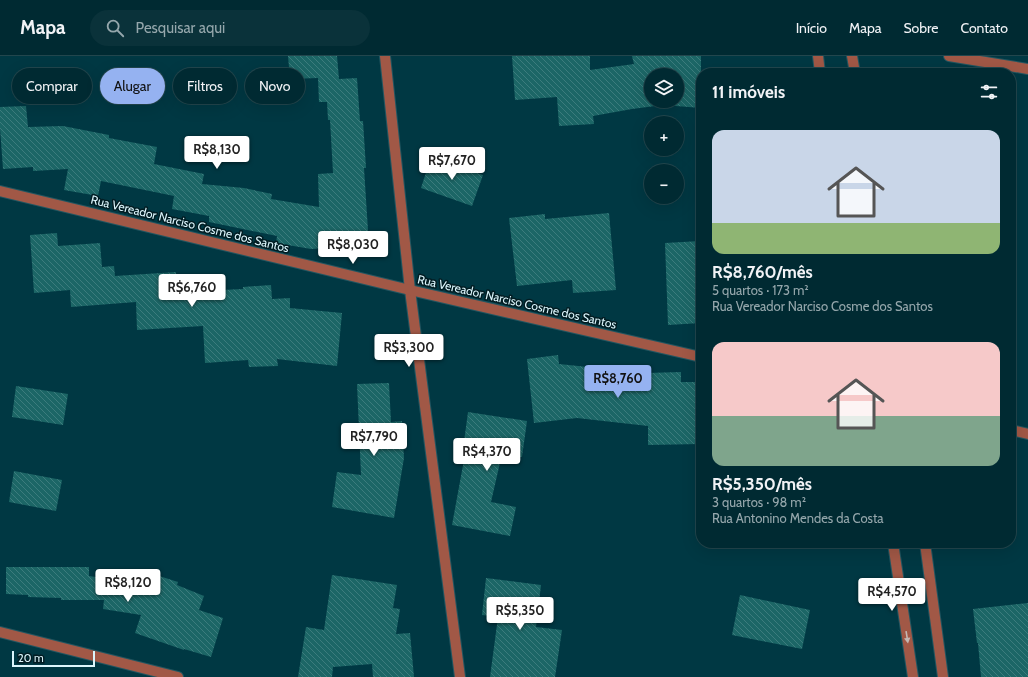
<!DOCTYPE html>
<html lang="pt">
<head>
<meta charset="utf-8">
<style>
  :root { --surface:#002a32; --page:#0a323a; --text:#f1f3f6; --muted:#95a7ac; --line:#22464d; --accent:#95b2f1 }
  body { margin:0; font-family:Cabin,sans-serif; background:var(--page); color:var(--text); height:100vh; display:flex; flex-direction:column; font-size:15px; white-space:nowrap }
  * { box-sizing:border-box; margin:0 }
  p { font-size:13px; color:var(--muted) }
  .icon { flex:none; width:22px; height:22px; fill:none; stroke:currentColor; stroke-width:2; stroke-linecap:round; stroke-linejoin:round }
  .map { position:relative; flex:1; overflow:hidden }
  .details { position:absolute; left:696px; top:12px; width:320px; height:480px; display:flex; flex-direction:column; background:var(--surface); border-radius:16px; box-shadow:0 4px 16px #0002,0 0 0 1px var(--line) }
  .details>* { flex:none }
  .top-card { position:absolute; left:12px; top:12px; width:380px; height:36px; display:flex; gap:8px }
  .controls { position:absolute; left:644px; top:12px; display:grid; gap:8px }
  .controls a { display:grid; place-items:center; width:40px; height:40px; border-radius:50%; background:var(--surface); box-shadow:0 4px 16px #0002,0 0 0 1px var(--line); font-size:20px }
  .scale { position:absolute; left:12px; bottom:10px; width:83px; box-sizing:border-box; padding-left:4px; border:2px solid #dcf6fc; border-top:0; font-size:11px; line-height:14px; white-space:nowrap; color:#dcf6fc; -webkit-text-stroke:3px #021d23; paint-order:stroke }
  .price { position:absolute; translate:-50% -34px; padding:0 9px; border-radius:4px; background:#fff; color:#222; font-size:13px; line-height:26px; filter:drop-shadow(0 1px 2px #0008) }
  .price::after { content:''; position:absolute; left:50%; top:24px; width:12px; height:9px; margin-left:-6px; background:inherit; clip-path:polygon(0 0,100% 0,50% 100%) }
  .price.active { background:var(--accent); color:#111 }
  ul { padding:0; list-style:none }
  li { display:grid; align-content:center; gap:8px; height:212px; padding:0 16px }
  li span { display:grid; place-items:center; height:124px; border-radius:12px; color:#555 }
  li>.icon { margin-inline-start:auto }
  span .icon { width:72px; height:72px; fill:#fffc; stroke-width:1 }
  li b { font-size:17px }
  h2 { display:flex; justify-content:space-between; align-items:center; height:48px; padding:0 16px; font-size:17px }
  .tag { padding:0 14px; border-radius:18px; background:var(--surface); box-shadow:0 4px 16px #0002,0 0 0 1px var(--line); font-size:14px; line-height:36px }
  .tag.active { background:var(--accent); color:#111 }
  header { display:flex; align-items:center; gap:24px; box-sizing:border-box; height:56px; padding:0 20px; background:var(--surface); border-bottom:1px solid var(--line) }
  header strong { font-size:19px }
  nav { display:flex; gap:22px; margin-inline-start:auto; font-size:14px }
  .search { width:280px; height:36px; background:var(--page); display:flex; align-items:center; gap:10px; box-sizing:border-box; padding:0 14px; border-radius:22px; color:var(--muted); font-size:15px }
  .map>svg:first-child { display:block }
  .building { fill:url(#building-back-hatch); fill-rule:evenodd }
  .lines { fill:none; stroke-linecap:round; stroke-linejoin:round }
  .minor-casing { stroke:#235661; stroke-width:12 }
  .minor { stroke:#a15846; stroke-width:10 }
  .oneway { fill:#c4b7b3 }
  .labels { text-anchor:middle; stroke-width:3; stroke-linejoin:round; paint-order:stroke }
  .street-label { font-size:12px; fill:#dcf6fc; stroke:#021d23 }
</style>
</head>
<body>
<header>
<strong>Mapa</strong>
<div class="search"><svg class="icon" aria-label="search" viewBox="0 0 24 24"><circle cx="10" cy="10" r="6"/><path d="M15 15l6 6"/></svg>Pesquisar aqui</div>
<nav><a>Início</a><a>Mapa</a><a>Sobre</a><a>Contato</a></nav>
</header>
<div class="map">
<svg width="1028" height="621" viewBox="0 0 1028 621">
  <defs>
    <pattern id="building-back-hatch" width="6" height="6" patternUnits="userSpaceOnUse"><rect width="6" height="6" fill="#1c6666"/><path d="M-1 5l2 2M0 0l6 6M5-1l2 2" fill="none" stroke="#3c7c7d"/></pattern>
  </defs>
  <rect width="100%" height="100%" fill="#003843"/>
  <g class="building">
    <path d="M288,0H337L339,23L357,22L360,65H363L366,112H364L369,190L311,193L276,187L277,180L209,166V160L172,153L174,140L101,125L98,140L64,134L68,113L33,115V111L3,113L0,72V51L26,50L28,71L63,70L109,79V82L157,91L154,108L204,118L202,128L244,132L272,138L271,143L319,151L318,118L333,117L330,64H328L327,46H319L318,22L290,23Z"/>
    <path d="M512,0H590V14L634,8L632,0H701V52L663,49L632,53L593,60L594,68L559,70L557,41L515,44ZM651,19H677V45H651Z"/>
    <path d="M431,101L483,119L472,150L421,132Z"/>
    <path d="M609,157L616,234L573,237L572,224L517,230L509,162L545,158V163Z"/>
    <path d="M57,177L58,190L100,187L102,211L114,210L115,220L176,216L177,236L243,233V231L271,229L272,243L290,242V252L342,257L337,310L277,303L278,310L249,311L248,304L205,307L203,270L137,274L136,246L71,251L70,234L34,237L30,179Z"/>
    <path d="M700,185L701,267L668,269L665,187Z"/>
    <path d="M558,299L559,308L646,317L681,316V326H701V388L648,389V370L577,362L534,367L527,303Z"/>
    <path d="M389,327L391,366L402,365L404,402L394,462L332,451L337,416L361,419L357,328Z"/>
    <path d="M16,330L68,338L63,369L12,361Z"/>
    <path d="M468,356L527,365L522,401L502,398L491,446L516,451L510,480L452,469L466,393H463Z"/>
    <path d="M14,415L62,424L56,455L9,446Z"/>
    <path d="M6,511H89V520L150,529L153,518L178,526L177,529L204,540L199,554L223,562L211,601L184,593V594L135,577L141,559L103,553L104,544H61V542L28,541V539L6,538Z"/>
    <path d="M332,519L397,529L393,552L400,553L396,578L410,577L414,621H373L372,608L333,611L332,621H298L306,571L324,574Z"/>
    <path d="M486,522L541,529L536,571L562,574L555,621H490L498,561L482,559Z"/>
    <path d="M740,539L810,554L802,593L732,579Z"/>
    <path d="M1028,547V621H981L978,587H977L973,553Z"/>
  </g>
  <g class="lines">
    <defs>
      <g id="minor">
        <path d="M385,0L410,234L460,621"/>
        <path d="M818,0L820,17"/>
        <path d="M852,0L855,17"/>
        <path d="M949,0L1028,13"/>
        <path d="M0,135L410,234L701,301"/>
        <path d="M1011,374L1028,378"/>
        <path d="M893,487L913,621"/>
        <path d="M925,487L943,621"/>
        <path d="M0,576L178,621"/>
      </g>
    </defs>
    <use href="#minor" class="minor-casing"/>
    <use href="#minor" class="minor"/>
  </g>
  <defs><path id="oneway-solid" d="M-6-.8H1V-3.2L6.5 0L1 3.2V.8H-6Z"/></defs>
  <use class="oneway" href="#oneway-solid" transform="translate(907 581) rotate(81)"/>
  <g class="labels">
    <g class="street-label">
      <text transform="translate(190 168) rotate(14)" y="4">Rua Vereador Narciso Cosme dos Santos</text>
      <text transform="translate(517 246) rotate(13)" y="4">Rua Vereador Narciso Cosme dos Santos</text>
    </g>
  </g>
</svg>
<div class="controls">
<a><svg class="icon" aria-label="layers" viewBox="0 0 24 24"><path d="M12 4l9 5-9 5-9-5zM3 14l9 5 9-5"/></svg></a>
<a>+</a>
<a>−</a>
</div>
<div class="scale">20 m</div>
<b class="price" style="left:217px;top:114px">R$8,130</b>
<b class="price" style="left:452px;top:125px">R$7,670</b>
<b class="price" style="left:353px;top:209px">R$8,030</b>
<b class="price" style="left:192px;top:252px">R$6,760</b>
<b class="price" style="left:409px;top:312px">R$3,300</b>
<b class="price active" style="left:618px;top:343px">R$8,760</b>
<b class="price" style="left:374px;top:401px">R$7,790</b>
<b class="price" style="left:487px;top:416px">R$4,370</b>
<b class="price" style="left:128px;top:547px">R$8,120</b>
<b class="price" style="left:892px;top:556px">R$4,570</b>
<b class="price" style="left:520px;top:575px">R$5,350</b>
<div class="top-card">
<a class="tag">Comprar</a>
<a class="tag active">Alugar</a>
<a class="tag">Filtros</a>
<a class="tag">Novo</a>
</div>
<section class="details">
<h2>11 imóveis<svg class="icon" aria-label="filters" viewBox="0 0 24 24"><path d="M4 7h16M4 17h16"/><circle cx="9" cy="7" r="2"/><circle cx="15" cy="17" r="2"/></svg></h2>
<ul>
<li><span style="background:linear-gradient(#c9d6e8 75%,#8fb573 0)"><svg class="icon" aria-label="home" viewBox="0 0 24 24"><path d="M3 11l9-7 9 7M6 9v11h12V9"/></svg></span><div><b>R$8,760/mês</b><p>5 quartos · 173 m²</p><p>Rua Vereador Narciso Cosme dos Santos</p></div></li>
<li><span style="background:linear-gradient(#f6c9c9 60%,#7fa58c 0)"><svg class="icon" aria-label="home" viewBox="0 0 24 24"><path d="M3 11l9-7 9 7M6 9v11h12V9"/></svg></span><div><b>R$5,350/mês</b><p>3 quartos · 98 m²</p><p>Rua Antonino Mendes da Costa</p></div></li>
</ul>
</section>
</div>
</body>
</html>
